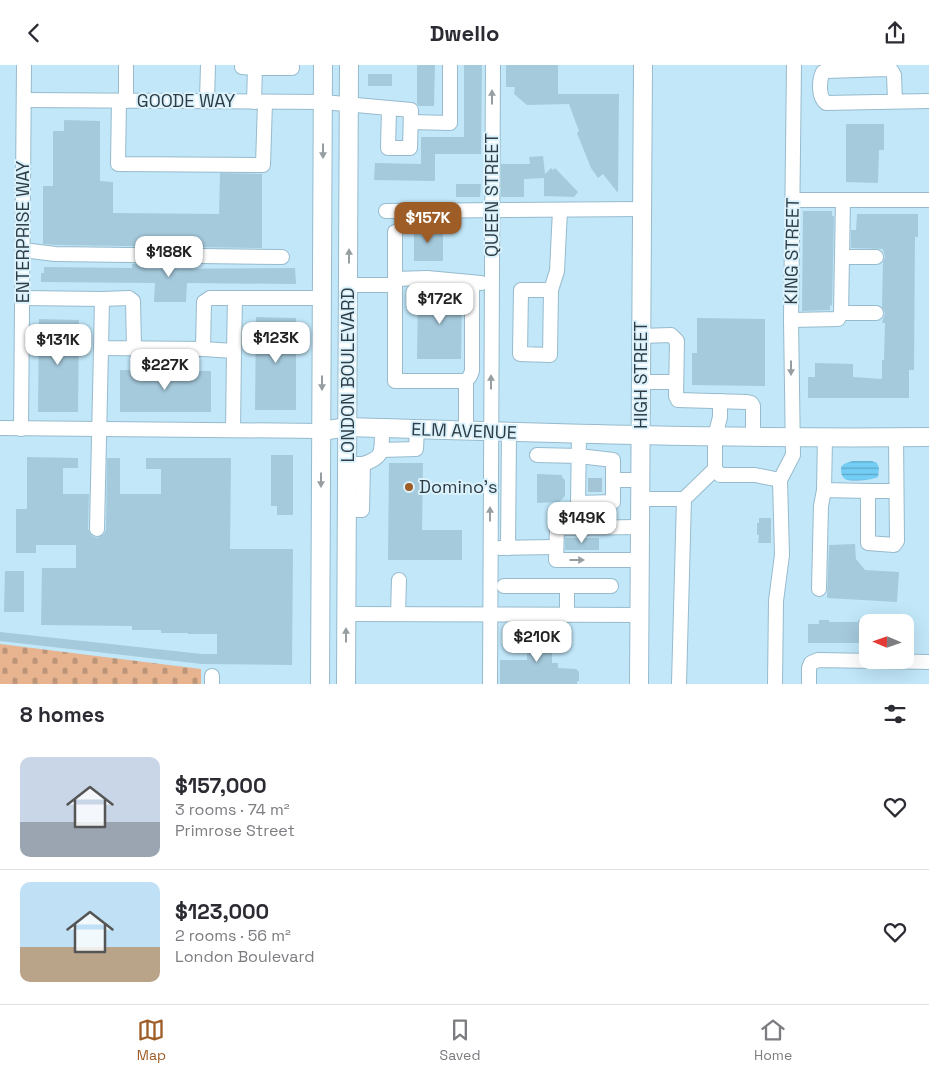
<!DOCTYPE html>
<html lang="en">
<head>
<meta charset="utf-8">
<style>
  :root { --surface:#fff; --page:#f2f2f3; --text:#2b2b33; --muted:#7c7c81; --line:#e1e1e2; --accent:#9e5d27 }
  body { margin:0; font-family:"Space Grotesk",sans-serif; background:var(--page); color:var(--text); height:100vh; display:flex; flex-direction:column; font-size:19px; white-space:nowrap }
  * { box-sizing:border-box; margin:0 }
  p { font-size:16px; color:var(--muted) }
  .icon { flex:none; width:28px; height:28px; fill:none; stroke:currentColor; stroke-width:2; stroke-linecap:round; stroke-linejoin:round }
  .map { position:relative; height:619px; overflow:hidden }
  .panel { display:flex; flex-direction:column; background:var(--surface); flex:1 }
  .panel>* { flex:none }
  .needle { width:32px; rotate:272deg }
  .tools { position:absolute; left:859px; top:549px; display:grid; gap:10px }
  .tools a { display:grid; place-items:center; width:55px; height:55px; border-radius:10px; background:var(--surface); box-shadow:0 5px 20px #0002; font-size:25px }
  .price { position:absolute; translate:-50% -42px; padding:0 11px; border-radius:10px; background:#fff; color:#222; font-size:16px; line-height:32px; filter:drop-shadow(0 1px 2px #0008) }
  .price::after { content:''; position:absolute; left:50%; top:30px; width:15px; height:11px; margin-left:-8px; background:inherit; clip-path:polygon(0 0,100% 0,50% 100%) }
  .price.on { background:var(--accent); color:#fff }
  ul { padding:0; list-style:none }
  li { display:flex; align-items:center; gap:15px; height:125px; padding:0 20px }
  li+li { border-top:1px solid var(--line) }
  li span { display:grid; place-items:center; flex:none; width:140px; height:100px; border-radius:10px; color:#555 }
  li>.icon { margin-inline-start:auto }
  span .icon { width:60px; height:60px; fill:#fffc; stroke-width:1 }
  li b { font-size:21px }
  h2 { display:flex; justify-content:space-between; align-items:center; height:60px; padding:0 20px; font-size:21px }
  header { display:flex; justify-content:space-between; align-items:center; height:65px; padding:0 20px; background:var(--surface); font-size:22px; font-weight:700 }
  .tab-bar { display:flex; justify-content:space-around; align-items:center; height:70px; border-top:1px solid var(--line); background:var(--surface); font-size:14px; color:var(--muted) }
  .tab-bar a { display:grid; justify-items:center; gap:2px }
  .tab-bar .on { color:var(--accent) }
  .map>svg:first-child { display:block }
  .cemetery { fill:url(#cemetery-stones) }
  .water { fill:url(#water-rules) }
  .building { fill:#a5cadc }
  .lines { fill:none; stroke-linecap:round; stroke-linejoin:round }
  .minor-tunnel { stroke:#a4c5d5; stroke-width:14; stroke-dasharray:14 7; stroke-linecap:butt }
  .minor-casing { stroke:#97bbcd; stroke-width:16 }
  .major-casing { stroke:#97bbcd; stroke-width:20 }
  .minor { stroke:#fff; stroke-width:14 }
  .major { stroke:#fff; stroke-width:18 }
  .oneway { fill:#969ea2 }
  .poi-dot { fill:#9e5d27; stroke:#dbf2fd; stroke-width:2 }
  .labels { text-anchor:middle; stroke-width:4; stroke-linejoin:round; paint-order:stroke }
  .street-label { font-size:18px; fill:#2e3d45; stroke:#dbf2fd }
  .poi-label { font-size:18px; fill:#2e3d45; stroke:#dbf2fd; text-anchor:start }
</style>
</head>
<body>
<header><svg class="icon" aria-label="back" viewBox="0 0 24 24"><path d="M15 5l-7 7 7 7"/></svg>Dwello<svg class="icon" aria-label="share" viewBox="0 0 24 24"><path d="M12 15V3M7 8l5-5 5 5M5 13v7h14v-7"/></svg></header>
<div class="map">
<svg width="929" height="619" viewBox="0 0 929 619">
  <defs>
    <pattern id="cemetery-stones" width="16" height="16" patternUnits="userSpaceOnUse" patternTransform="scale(1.25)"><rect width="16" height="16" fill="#e7b48f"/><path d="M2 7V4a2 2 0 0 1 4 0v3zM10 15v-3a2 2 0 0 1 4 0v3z" fill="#bc9477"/></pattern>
    <pattern id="water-rules" width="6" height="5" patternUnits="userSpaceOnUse" patternTransform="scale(1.25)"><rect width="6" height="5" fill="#73cdf4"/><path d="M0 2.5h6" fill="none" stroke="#5fa8c7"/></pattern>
  </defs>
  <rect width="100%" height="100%" fill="#c1e7f9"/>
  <path class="cemetery" d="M0,579L201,604V619H0Z"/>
  <path class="water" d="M852,396H872L877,398L879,403L878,412C873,415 850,417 845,414C841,411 841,407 841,402L844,399Z"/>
  <g class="building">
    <path d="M417,0H435L434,41H419L417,39Z"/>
    <path d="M464,0H482L481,89H435V116L374,115L375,98L421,99V72H464Z"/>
    <path d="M506,0H558V29H619L618,128L603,109L598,113L591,103L577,68L579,66L569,39L527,40L514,29L515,22H506Z"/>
    <rect x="368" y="9" width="24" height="12"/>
    <path d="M64,55L100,56V116L113,117V148L219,149L220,108L262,109V183L56,180L43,179V121H53V66H64Z"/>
    <path d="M846,59H884V85H879L878,118L846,117Z"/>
    <path d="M543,91L545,109L551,103L553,105L555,103L578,127L574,132L544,131V113L524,114V132H501V99H530L529,92Z"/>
    <path d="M456,119H481L480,132H456Z"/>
    <path d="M803,146H832V151H834L832,241L830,240V245L802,246Z"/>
    <path d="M857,149H918V172H915L914,305H909V333H808V312H815V298L853,299V312L882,314V295H884L885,258H882L885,248L882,242L883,197L885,192L883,184L851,183V165H856Z"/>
    <rect x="414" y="162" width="29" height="34"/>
    <path d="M132,199H147L146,204L295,203L296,219L187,218L186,237H154L155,218L41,217V208H44V202L132,203Z"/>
    <path d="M418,227H462L461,294H417Z"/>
    <path d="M256,252L296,253V345H255Z"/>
    <path d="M697,253L765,254V321L692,320V288H697Z"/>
    <path d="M39,254L79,255L78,347H38Z"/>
    <path d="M120,305L211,306V347H120Z"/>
    <path d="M271,390H293V450H277V441H271Z"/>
    <path d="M27,392L78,393V403H63V429H89L88,464L92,471L97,473L104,469L106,464L107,393H120V429H161V404H146V393H231L230,484H293L292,600L202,599L0,576V567L202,589H217V569H188V568H161V565H132V561L41,560L42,503H76V480H36V488H16V444H27Z"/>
    <path d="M389,398H423L422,465H462V495H388Z"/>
    <path d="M537,409L562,410V412L565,415V431L559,437L537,438Z"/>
    <path d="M759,453H771V478H758L759,470H757V458H759Z"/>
    <rect x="565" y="473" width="34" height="12"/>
    <path d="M855,479L856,494L865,505L899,507L897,537L827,533L829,480Z"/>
    <path d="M5,506H24V547H4Z"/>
    <path d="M819,555H829V557H858V555H868V578H808V559H819Z"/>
    <path d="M527,562L552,563V598H558V603L577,604V606H579V616H577V619H500V595H527Z"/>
  </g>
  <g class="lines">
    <path class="minor-tunnel" d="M588,420H607"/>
    <defs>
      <g id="minor">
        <path d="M242,0V2L255,3"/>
        <path d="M24,35L323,37L411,45L410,83H388L389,44"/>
        <path d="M119,36L118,99L263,100L265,37"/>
        <path d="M126,36V0"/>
        <path d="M207,36L208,0"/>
        <path d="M895,36L894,10L891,5L886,4L827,6L823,7C819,15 818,32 826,38L929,36"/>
        <path d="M254,37L255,3H292V0"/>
        <path d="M411,57L450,58V0"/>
        <path d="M792,135H929"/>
        <path d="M386,146L642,144"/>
        <path d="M395,167V220"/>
        <path d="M23,185L55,189L282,192"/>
        <path d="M842,192H876"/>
        <path d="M395,214L427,213L481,218"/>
        <path d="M348,220H395V316H466V366"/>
        <path d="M551,225H521L520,289L550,290L551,225L557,206L560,145"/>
        <path d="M22,233L102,234L101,283L203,284L204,237L210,233H322"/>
        <path d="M102,234L129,233L133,236L134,283"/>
        <path d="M841,248H876"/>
        <path d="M791,255L838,254L841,248L843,135"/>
        <path d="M641,271L671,270L677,276L676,331L678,335L747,337L751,338L753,341V372"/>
        <path d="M203,284L234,286L233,365"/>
        <path d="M234,286L235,233"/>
        <path d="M466,316L470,311L472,306V218"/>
        <path d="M641,317H676"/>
        <path d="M0,363L321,366"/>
        <path d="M21,364L24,0"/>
        <path d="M825,373L824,425L868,426V478L894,480L897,476L896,372"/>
        <path d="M381,385L416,384L417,364"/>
        <path d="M537,390L579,391L613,395V437L578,438L579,369"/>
        <path d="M363,399C386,392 381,384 382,363"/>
        <path d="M715,404L720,410H755L780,415"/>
        <path d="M613,415H641"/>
        <path d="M868,426H896"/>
        <path d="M641,434H684L715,404V372L720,352V336"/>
        <path d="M347,445H362L363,399H347"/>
        <path d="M97,464L101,283"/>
        <path d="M500,483L556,482"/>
        <path d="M508,483L509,367"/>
        <path d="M640,495H556L557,463L641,462"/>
        <path d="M504,521H567"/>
        <path d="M819,524L821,441L824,425"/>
        <path d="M346,549L640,550"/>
        <path d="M398,549L399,515"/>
        <path d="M567,550V521H611"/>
        <path d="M212,611V619"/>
        <path d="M490,619L493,0"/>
        <path d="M679,619L684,434"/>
        <path d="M775,619L776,536L782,490L780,415L793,390L791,255L794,0"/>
        <path d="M809,619V603L811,598L818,595L929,597"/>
      </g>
      <g id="major">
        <path d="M321,366L348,362C541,368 735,374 929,372"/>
        <path d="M320,619L323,0"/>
        <path d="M346,619L349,0"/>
        <path d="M639,619L643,0"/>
      </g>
    </defs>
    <use href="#minor" class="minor-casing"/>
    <use href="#major" class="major-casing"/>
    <use href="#minor" class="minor"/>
    <use href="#major" class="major"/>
  </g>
  <defs><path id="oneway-solid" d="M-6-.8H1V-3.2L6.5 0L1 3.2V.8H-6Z" transform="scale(1.25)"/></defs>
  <g class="oneway">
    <use href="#oneway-solid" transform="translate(492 32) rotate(-90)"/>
    <use href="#oneway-solid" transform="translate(323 86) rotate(90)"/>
    <use href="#oneway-solid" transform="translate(349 191) rotate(-90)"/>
    <use href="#oneway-solid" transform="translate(791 303) rotate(90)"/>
    <use href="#oneway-solid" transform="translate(491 317) rotate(-90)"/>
    <use href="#oneway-solid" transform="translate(322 318) rotate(90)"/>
    <use href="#oneway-solid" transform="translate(321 415) rotate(90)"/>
    <use href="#oneway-solid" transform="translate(490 449) rotate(-90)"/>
    <use href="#oneway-solid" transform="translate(577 495)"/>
    <use href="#oneway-solid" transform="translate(346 570) rotate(-90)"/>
  </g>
  <circle class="poi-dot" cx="409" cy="422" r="5"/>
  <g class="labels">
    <g class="street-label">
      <text x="186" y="42">GOODE WAY</text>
      <text transform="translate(492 130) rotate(-90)" y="6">QUEEN STREET</text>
      <text transform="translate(23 167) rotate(-90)" y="6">ENTERPRISE WAY</text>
      <text transform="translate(792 186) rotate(-89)" y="6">KING STREET</text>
      <text transform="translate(348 310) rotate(-90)" y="6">LONDON BOULEVARD</text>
      <text transform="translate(641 310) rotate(-90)" y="6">HIGH STREET</text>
      <text transform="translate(464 366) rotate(2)" y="6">ELM AVENUE</text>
    </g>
    <g class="poi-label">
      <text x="419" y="428">Domino's</text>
    </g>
  </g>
</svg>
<div class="tools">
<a><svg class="needle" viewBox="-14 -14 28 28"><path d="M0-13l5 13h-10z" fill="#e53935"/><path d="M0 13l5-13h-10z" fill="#7c7c81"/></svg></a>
</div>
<b class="price on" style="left:428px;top:179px">$157K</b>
<b class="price" style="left:169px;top:213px">$188K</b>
<b class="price" style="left:440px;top:260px">$172K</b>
<b class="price" style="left:276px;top:299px">$123K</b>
<b class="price" style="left:58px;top:301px">$131K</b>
<b class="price" style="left:165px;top:326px">$227K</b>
<b class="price" style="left:582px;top:479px">$149K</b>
<b class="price" style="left:537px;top:598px">$210K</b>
</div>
<section class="panel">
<h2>8 homes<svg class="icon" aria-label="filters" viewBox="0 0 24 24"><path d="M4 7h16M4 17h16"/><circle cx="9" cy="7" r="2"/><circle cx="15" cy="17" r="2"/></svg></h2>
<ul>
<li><span style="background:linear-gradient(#c9d6e8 65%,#9aa5b1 0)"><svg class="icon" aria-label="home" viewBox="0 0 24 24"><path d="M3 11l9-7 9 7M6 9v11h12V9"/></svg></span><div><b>$157,000</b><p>3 rooms · 74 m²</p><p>Primrose Street</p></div><svg class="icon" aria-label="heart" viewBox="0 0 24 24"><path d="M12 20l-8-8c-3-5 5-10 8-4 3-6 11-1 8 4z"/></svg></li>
<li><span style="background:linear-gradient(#bfe0f5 65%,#b9a48a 0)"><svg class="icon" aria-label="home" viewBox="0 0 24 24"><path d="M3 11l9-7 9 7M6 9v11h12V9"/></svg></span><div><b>$123,000</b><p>2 rooms · 56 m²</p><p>London Boulevard</p></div><svg class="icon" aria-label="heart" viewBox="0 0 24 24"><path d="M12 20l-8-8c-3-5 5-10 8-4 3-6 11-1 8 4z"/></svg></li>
</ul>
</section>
<nav class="tab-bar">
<a class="on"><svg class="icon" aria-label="map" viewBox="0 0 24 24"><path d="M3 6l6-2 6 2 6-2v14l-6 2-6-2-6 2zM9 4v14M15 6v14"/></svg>Map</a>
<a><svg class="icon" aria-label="saved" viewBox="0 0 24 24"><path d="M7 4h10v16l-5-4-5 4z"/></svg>Saved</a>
<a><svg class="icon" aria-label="home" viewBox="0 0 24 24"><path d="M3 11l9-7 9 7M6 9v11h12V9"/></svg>Home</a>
</nav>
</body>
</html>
